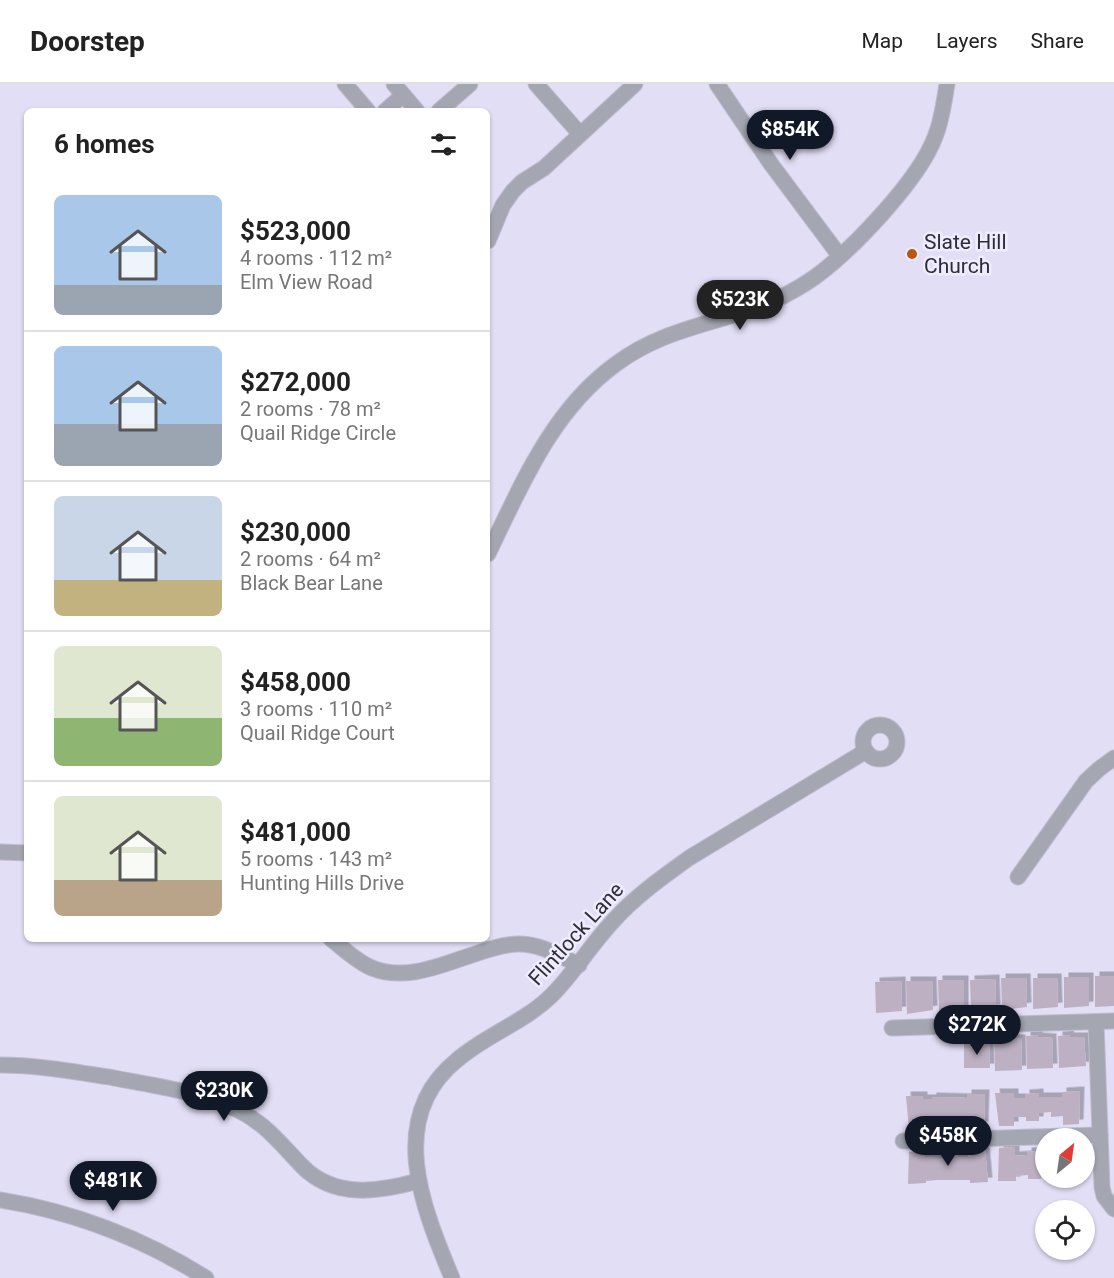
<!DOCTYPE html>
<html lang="en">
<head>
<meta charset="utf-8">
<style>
  :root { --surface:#fff; --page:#f2f2f2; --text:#222; --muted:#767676; --line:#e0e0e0; --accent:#111827 }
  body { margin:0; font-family:Roboto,sans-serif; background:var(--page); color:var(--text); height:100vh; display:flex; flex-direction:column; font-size:22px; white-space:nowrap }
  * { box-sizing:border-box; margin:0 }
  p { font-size:20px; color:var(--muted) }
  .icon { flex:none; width:33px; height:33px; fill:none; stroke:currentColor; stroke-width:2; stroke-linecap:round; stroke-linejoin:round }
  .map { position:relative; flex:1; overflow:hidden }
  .panel { position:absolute; left:24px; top:24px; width:466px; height:834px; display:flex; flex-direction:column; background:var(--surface); border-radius:9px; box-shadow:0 2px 4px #0004 }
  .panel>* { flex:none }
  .needle { width:39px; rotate:29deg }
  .tools { position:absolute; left:1035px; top:1044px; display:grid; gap:12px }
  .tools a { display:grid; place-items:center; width:60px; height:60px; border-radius:50%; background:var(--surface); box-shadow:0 2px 4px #0004; font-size:30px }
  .price { position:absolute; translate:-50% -51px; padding:0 14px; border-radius:21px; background:var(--accent); color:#fff; font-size:20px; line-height:39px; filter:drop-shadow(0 2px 3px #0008) }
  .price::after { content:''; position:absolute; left:50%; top:36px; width:18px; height:14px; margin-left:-9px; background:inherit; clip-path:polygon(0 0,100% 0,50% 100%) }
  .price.active { background:#222; color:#fff }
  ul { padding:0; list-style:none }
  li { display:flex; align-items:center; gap:18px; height:150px; padding:0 30px }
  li+li { border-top:2px solid var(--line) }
  li span { display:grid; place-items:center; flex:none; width:168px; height:120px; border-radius:9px; color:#555 }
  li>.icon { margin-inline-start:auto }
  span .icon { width:72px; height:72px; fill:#fffc; stroke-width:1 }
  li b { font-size:26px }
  h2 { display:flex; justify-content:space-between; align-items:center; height:72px; padding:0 30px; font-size:26px }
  header { display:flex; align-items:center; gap:36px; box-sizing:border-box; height:84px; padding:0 30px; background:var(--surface); border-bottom:2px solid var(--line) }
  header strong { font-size:28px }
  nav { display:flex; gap:33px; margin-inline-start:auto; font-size:21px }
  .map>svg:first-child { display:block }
  .building { fill:#beb0c3; filter:url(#shadow) }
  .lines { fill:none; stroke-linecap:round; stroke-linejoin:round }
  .minor-casing { stroke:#bebbcf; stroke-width:17 }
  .minor { stroke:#a4a7b1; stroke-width:15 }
  .poi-dot { fill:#b75909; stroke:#efecff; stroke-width:2 }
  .labels { text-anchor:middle; stroke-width:5; stroke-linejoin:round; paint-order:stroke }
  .poi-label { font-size:21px; fill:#2f2d36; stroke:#efecff; text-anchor:start }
  .street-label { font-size:21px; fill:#2f2d36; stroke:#efecff }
</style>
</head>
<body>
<header>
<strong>Doorstep</strong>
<nav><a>Map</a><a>Layers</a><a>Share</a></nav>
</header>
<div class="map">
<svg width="1114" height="1194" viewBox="0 0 1114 1194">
  <defs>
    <filter id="shadow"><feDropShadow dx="4.5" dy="-4.5" stdDeviation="0" flood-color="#0004"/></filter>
  </defs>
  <rect width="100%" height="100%" fill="#e2def5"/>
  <g class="building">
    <path d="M1095,892H1114V922L1095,923Z"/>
    <path d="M1064,893H1089V922L1064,924Z"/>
    <path d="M1001,894H1026L1027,923L1002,926Z"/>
    <path d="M1033,894H1057L1058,923L1033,925Z"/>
    <path d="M995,895L996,925L971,928L970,896Z"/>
    <path d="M938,896H964V926L939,929Z"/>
    <path d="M901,897L902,927L876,929L875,898Z"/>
    <path d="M906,897H932L933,926L907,930Z"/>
    <path d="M1038,951V953L1052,954L1053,984L1027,985L1026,952Z"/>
    <path d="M1069,951L1070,953H1084L1086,982L1059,984L1058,952Z"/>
    <path d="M994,954L1021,955L1022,986L995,987Z"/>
    <path d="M964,958L989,960L990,984H964Z"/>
    <path d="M1080,1007L1079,1040L1063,1041V1032L1051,1033V1028L1039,1029V1037H1026V1033H1014V1042H999L995,1009H1014V1014H1025V1010L1039,1009V1013H1062V1008Z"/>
    <path d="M967,1010H985L984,1042L969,1043L968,1037L941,1039V1035H934V1038H924V1044L909,1045L906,1012H923V1015H932V1013L967,1014Z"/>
    <path d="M1015,1063V1072L1027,1071V1068L1041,1067V1075H1046V1091H1041V1095H1028V1091L1016,1092V1097H998L999,1064Z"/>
    <path d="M985,1065L988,1098L970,1099V1096H936L926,1097V1099L908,1100L909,1068L925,1067V1073H935V1074H942V1070L958,1069V1073H969L968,1066Z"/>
  </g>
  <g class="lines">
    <defs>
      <g id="minor">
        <path d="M345,0L368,27"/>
        <path d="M394,0L417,27"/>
        <path d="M536,0L580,50"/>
        <path d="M717,0L771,80L839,171"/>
        <path d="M385,27L403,11"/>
        <path d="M439,27L470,0"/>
        <path d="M488,157L503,121L513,107L522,98L544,84L635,0"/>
        <path d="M488,470C521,402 552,326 616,280C664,244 717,240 771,218C786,211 801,203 815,193C852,166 919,96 935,53C942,36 944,18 947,0"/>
        <circle cx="880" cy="658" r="17"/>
        <path d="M0,768L27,769"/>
        <path d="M1018,793L1086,697L1099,685L1114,674"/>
        <path d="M331,855C344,865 357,878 372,884C406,898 443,880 475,870C489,865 504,860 519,860C541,860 560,872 579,881"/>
        <path d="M1096,939L1102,1103L1104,1112L1114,1125"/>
        <path d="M892,944L1114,937"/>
        <path d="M0,981C38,981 76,988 114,994C152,1001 193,1007 229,1022C263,1036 278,1057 302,1082C334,1115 379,1108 418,1097"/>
        <path d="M903,1057L1100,1051"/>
        <path d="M0,1116C75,1128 142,1154 206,1194"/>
        <path d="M452,1194C423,1124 385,1034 457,976C486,951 523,939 551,912C575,888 592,859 615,835C637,811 663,793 689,774L866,667"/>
      </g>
    </defs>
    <use href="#minor" class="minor-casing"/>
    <use href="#minor" class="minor"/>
  </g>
  <circle class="poi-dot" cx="912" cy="170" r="6"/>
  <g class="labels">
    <g class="poi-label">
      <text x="924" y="165">Slate Hill<tspan x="924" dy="24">Church</tspan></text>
    </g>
    <g class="street-label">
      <text transform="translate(576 850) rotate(-48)" y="7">Flintlock Lane</text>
    </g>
  </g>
</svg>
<div class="tools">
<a><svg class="needle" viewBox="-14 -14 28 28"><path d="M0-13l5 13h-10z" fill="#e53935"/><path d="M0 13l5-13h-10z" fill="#767676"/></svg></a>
<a><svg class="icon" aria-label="locate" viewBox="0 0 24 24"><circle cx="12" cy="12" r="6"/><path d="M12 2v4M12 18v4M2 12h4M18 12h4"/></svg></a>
</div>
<b class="price" style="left:790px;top:77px">$854K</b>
<b class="price active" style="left:740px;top:247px">$523K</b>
<b class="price" style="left:977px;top:972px">$272K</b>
<b class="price" style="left:224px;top:1038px">$230K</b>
<b class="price" style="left:948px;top:1083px">$458K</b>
<b class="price" style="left:113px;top:1128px">$481K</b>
<section class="panel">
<h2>6 homes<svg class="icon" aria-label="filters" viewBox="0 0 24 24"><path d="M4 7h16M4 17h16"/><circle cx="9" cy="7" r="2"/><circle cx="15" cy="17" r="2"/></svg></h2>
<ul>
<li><span style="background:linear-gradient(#a9c7e8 75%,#9aa5b1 0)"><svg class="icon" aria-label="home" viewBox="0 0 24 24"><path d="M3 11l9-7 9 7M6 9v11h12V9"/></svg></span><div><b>$523,000</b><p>4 rooms · 112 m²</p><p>Elm View Road</p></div></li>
<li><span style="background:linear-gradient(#a9c7e8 65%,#9aa5b1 0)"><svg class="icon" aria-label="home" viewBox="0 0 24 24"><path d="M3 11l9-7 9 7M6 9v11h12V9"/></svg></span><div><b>$272,000</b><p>2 rooms · 78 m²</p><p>Quail Ridge Circle</p></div></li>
<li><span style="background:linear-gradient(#c9d6e8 70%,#c2b280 0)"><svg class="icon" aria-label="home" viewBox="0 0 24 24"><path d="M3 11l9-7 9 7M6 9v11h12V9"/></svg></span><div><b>$230,000</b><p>2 rooms · 64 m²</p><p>Black Bear Lane</p></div></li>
<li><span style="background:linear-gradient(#dfe7d0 60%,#8fb573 0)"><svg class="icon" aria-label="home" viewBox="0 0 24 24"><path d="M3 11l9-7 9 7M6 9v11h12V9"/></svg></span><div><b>$458,000</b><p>3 rooms · 110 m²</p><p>Quail Ridge Court</p></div></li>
<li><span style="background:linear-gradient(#dfe7d0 70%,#b9a48a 0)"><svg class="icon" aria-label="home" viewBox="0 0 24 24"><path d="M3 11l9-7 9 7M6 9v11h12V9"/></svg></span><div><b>$481,000</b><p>5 rooms · 143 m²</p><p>Hunting Hills Drive</p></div></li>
</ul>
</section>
</div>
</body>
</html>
